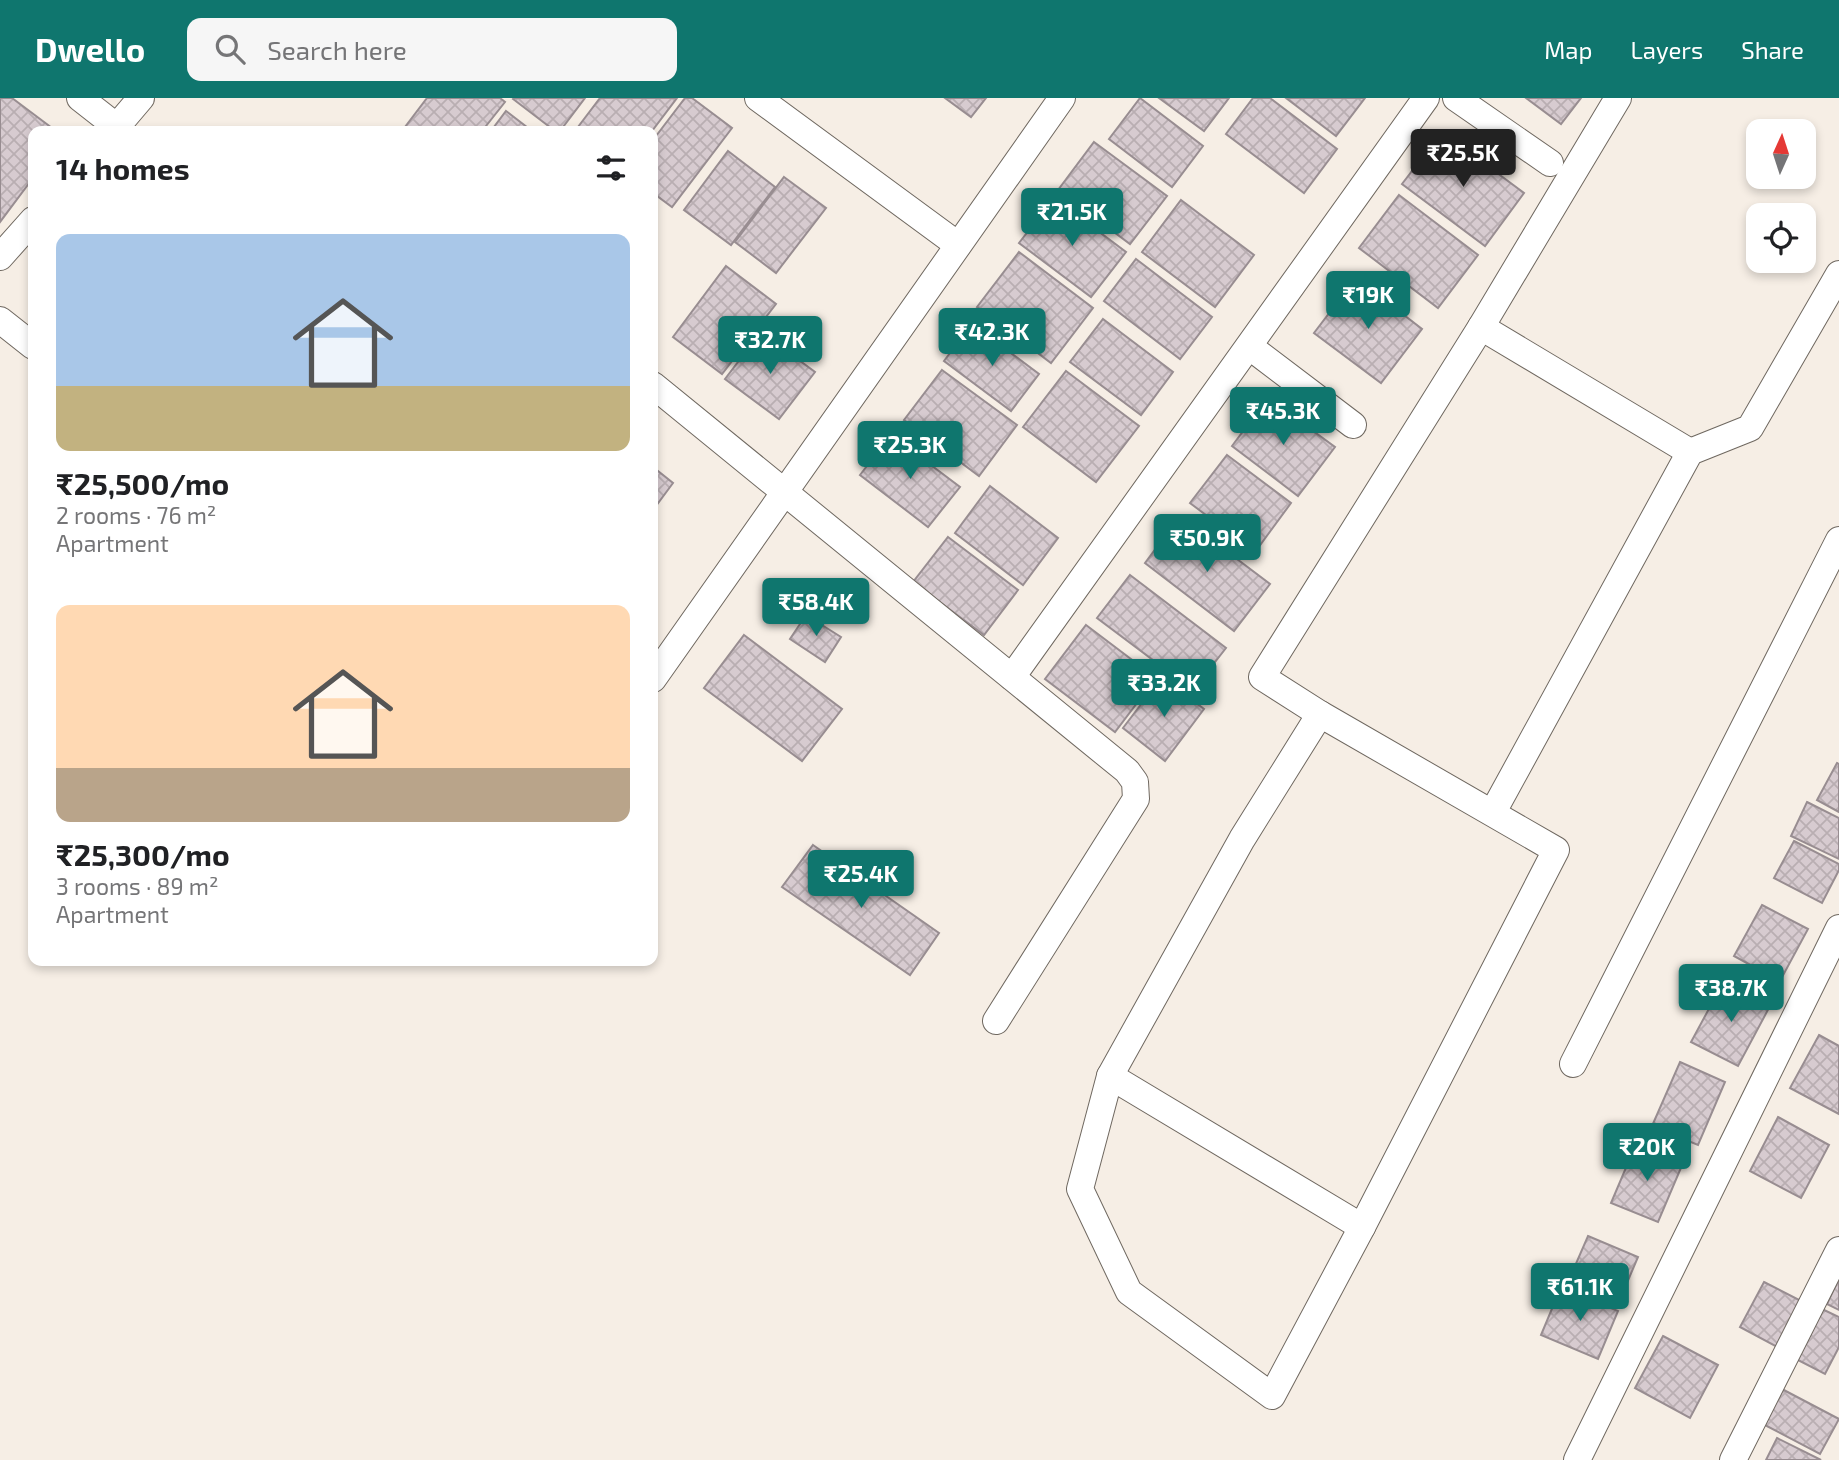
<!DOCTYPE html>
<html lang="en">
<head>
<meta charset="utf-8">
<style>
  :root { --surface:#fff; --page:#f6f6f6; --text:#202124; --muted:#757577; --accent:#0f766e }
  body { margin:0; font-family:"Exo 2",sans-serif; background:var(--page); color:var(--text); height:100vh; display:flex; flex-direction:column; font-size:26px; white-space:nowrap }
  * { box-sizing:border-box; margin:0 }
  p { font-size:23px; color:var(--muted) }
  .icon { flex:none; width:38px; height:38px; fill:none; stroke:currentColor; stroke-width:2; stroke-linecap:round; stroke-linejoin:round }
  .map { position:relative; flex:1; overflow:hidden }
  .sheet { position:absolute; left:28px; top:28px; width:630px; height:840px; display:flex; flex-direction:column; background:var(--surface); border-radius:14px; box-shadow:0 4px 10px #0003 }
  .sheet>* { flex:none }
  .needle { width:46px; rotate:3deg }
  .buttons { position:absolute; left:1746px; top:21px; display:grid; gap:14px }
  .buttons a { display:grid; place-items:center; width:70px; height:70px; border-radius:14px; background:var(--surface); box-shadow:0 4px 10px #0003; font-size:35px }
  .price { position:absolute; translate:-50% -60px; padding:0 16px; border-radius:7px; background:var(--accent); color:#fff; font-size:23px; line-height:46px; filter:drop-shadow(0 2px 4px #0008) }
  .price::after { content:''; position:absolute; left:50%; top:42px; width:21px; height:16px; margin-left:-10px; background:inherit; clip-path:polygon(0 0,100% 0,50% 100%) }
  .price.current { background:#222; color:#fff }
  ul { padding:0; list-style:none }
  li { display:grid; align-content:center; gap:14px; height:371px; padding:0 28px }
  li span { display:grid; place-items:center; height:217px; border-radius:14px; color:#555 }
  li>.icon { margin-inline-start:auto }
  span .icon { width:126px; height:126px; fill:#fffc; stroke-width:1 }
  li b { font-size:30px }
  h2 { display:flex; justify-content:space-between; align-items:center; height:84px; padding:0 28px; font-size:30px }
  header { display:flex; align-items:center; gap:42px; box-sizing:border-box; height:98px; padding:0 35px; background:var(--accent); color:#fff }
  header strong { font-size:33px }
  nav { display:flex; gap:38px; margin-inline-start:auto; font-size:24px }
  .search { width:490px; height:63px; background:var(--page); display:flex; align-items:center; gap:18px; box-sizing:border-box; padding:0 24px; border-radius:14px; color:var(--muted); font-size:26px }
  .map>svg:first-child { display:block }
  .building { fill:url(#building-cross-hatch); stroke:#988d91; stroke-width:2 }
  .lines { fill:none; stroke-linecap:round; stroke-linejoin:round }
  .street-casing { stroke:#6f6860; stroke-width:28 }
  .street { stroke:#fff; stroke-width:26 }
</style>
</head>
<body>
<header>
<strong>Dwello</strong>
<div class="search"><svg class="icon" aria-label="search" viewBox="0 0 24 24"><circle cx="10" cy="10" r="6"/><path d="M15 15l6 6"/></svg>Search here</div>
<nav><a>Map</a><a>Layers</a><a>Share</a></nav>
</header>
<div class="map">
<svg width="1839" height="1362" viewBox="0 0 1839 1362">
  <defs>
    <pattern id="building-cross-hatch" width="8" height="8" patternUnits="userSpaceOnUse" patternTransform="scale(1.75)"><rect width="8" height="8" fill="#d7cbd0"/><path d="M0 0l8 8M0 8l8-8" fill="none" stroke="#b9aeb2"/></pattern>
  </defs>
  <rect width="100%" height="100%" fill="#f6eee5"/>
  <g class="building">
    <path d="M0,0H12L56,33H33V80L0,124Z"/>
    <path d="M427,0H500L505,4L482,33H402Z"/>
    <path d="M514,0H585L560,33H555L513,1Z"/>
    <path d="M600,0H677L652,33H584L578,29Z"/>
    <path d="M685,0H692L732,30L672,109L653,95V42Z"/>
    <path d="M945,0H986L971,19Z"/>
    <path d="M1140,0L1203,48L1172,89L1109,41Z"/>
    <path d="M1159,0H1229L1204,33Z"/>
    <path d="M1253,0H1270L1337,51L1304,95L1226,36Z"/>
    <path d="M1286,0H1365L1336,38Z"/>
    <path d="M1526,0H1581L1561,26Z"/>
    <path d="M506,13L532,33H491Z"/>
    <path d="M1442,34L1524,95L1485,148L1402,86Z"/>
    <path d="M1094,44L1167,98L1130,146L1058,92Z"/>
    <path d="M728,53L775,89L731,147L684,112Z"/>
    <path d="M784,79L826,110L776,175L735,144Z"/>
    <path d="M1399,97L1478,157L1438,210L1359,150Z"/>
    <path d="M1054,100L1126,154L1091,199L1019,145Z"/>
    <path d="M1181,102L1254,157L1215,209L1142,154Z"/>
    <path d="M1019,154L1093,210L1051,265L977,209Z"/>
    <path d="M1136,161L1212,219L1180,261L1104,203Z"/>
    <path d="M726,168L776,206L722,276L673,239Z"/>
    <path d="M1356,180L1422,231L1381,285L1314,235Z"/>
    <path d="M1103,221L1173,274L1141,317L1070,264Z"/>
    <path d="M972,226L1039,276L1011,313L944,263Z"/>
    <path d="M761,234L815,274L779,321L725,281Z"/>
    <path d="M942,272L1017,327L979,378L904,322Z"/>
    <path d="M1066,273L1139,328L1096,384L1023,329Z"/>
    <path d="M1268,300L1335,349L1298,398L1232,348Z"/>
    <path d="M891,337L960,389L928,429L860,377Z"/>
    <path d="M1227,357L1291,405L1255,454L1190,405Z"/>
    <path d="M653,369L673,385L653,412Z"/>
    <path d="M990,388L1058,440L1023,487L955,435Z"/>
    <path d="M1180,418L1270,486L1234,533L1145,465Z"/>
    <path d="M948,439L1018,492L984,537L913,484Z"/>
    <path d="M1130,477L1226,550L1193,592L1097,520Z"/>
    <path d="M806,517L841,539L825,564L790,541Z"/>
    <path d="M1086,527L1156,580L1115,634L1045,581Z"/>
    <path d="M744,537L842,611L802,663L704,590Z"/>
    <path d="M1162,579L1204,611L1165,663L1123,630Z"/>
    <path d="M1837,665L1839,666V714L1817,702Z"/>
    <path d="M1807,704L1839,720V761L1791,738Z"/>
    <path d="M1794,743L1839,766V772L1822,805L1774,780Z"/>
    <path d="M813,747L939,835L910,877L782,789Z"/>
    <path d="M1762,807L1808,831L1780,883L1734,858Z"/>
    <path d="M1724,883L1770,908L1738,968L1691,944Z"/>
    <path d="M1819,937L1839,948V1016L1790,990Z"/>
    <path d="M1680,964L1725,984L1698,1047L1652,1028Z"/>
    <path d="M1778,1019L1829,1047L1801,1100L1750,1073Z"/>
    <path d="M1636,1046L1683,1065L1658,1124L1611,1105Z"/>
    <path d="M1588,1138L1638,1159L1618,1206L1568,1184Z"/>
    <path d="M1839,1180V1212L1827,1206Z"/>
    <path d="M1764,1184L1803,1204L1779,1250L1740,1229Z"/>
    <path d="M1561,1189L1618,1213L1598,1261L1541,1237Z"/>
    <path d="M1822,1211L1839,1219V1249L1825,1276L1796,1261Z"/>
    <path d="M1663,1238L1718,1267L1690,1320L1635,1290Z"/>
    <path d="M1780,1290L1839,1321L1820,1356L1761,1325Z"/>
    <path d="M1777,1340L1821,1362H1766Z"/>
  </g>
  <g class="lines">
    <defs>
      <g id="street">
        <path d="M80,0L117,29"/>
        <path d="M758,0L958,147"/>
        <path d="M1456,0L1550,65"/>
        <path d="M1618,0L1481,229L1690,354"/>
        <path d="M113,33L141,0"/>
        <path d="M0,159L33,122"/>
        <path d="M0,222L33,248"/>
        <path d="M1250,249L1353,327"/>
        <path d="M653,287L1127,673L1135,684L1136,701L996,923"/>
        <path d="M1012,579L1426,0"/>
        <path d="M653,581L1062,0"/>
        <path d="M1320,616L1556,752L1362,1129L1272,1298L1129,1194L1080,1091L1110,978L1242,741Z"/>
        <path d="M1320,616L1262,579L1481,229"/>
        <path d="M1493,714L1690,354L1750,330L1839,176"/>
        <path d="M1573,966L1839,442"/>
        <path d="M1110,978L1362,1129"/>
        <path d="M1577,1362L1839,830"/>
        <path d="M1733,1362L1839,1152"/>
      </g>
    </defs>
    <use href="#street" class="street-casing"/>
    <use href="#street" class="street"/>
  </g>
</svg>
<div class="buttons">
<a><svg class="needle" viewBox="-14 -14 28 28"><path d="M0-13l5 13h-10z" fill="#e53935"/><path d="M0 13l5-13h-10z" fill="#757577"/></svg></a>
<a><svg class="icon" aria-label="locate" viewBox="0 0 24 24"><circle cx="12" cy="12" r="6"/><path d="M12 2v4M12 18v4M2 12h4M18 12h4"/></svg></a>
</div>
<b class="price current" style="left:1463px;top:91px">₹25.5K</b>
<b class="price" style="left:1072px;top:150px">₹21.5K</b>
<b class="price" style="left:1368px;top:233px">₹19K</b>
<b class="price" style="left:992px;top:270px">₹42.3K</b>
<b class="price" style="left:770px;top:278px">₹32.7K</b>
<b class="price" style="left:1283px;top:349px">₹45.3K</b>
<b class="price" style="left:910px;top:383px">₹25.3K</b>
<b class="price" style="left:1207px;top:476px">₹50.9K</b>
<b class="price" style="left:816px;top:540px">₹58.4K</b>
<b class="price" style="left:1164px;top:621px">₹33.2K</b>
<b class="price" style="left:861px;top:812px">₹25.4K</b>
<b class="price" style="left:1731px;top:926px">₹38.7K</b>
<b class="price" style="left:1647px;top:1085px">₹20K</b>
<b class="price" style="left:1580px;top:1225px">₹61.1K</b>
<section class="sheet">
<h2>14 homes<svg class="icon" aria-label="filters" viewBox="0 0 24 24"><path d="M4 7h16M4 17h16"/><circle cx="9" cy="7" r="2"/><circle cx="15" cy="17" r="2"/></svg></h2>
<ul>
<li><span style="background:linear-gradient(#a9c7e8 70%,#c2b280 0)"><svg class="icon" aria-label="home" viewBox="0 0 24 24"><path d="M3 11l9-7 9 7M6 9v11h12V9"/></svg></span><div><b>₹25,500/mo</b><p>2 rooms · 76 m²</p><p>Apartment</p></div></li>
<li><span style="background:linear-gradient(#ffd9b3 75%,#b9a48a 0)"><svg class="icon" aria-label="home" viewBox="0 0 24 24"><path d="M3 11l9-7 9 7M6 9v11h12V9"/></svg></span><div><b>₹25,300/mo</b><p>3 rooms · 89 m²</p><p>Apartment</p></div></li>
</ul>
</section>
</div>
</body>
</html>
